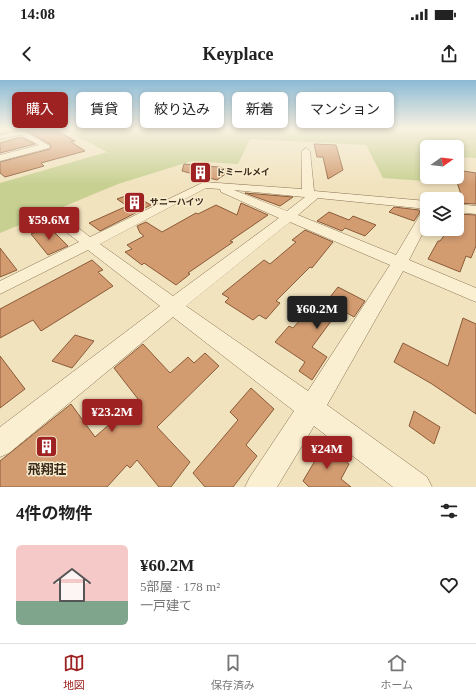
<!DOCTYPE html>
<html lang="ja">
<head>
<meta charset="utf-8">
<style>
  :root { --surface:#fff; --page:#f6f6f6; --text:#222; --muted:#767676; --line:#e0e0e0; --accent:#9e2221 }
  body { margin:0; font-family:"Times New Roman","Noto Sans JP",serif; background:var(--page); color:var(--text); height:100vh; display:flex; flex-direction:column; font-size:15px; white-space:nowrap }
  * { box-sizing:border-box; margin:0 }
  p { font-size:13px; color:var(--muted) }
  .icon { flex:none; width:22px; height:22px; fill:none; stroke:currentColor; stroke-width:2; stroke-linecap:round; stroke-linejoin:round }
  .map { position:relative; height:407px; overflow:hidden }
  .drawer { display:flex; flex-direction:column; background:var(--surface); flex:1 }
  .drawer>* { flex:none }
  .guide { position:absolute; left:12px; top:12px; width:452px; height:36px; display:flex; gap:8px }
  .needle { width:26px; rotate:76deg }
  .fabs { position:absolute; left:420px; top:60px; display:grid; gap:8px }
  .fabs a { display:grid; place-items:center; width:44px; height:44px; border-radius:6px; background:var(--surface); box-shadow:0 2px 6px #0003; font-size:20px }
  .price { position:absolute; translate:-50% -34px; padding:0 9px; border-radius:4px; background:var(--accent); color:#fff; font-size:13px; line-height:26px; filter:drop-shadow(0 1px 2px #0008) }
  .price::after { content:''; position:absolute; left:50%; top:24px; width:12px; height:9px; margin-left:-6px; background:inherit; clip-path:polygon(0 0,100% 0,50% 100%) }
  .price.on { background:#222; color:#fff }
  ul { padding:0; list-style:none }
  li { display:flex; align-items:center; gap:12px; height:100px; padding:0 16px }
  li span { display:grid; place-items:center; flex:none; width:112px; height:80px; border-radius:6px; color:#555 }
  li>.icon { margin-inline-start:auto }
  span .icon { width:48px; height:48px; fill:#fffc; stroke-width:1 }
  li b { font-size:17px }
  h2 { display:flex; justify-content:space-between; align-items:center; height:48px; padding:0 16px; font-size:17px }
  .chip { padding:0 14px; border-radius:6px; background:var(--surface); box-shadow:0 2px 6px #0003; font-size:14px; line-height:36px }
  .chip.on { background:var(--accent); color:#fff }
  .status { display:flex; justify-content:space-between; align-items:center; height:28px; padding:0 20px; background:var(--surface); direction:ltr }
  .status svg { height:11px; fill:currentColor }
  header { display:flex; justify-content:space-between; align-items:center; height:52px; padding:0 16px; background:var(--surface); font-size:18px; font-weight:700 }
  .menu { display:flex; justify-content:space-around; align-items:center; height:56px; border-top:1px solid var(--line); background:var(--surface); font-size:11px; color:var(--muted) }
  .menu a { display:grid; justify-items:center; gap:2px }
  .menu .on { color:var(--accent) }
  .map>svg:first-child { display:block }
  .green { fill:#c7d091 }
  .building { fill:#d29b70; stroke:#8b5b39 }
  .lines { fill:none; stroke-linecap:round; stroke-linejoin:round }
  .minor-casing { stroke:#8b7255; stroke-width:1 }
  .minor { fill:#fbefd1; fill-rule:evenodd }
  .labels { text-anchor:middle; stroke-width:3; stroke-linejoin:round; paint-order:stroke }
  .far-poi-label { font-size:9px; font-weight:bold; fill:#392a1b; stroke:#f8ecce; text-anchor:start }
  .near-poi-label { font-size:13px; font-weight:bold; fill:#392a1b; stroke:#f8ecce }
</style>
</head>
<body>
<div class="status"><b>14:08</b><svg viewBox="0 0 49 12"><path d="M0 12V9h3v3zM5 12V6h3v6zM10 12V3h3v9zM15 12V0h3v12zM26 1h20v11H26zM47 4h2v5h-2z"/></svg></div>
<header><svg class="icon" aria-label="back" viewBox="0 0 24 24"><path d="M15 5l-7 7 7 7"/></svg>Keyplace<svg class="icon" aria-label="share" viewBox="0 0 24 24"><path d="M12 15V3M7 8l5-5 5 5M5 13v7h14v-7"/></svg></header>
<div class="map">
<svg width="476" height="407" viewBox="0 0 476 407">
  <rect width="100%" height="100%" fill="#f1e3be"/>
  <path class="green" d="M61,48H476V78L457,77V67H427V94L424,101L383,98L366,65L250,59L238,84L192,81L118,104L0,153V103L107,72Z"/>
  <g class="building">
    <path d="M42,48H52L75,61L71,62L85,71L41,83L44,86L5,97L0,93V82L50,69L51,65L25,50Z"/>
    <path d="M21,57L35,64L0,73V63Z"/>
    <path d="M314,64L336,65L343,90L328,99L323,77H317Z"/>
    <path d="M184,84L218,87L231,90L217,100L182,91Z"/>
    <path d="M457,90L476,93V124L457,123V120L463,121L457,102Z"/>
    <path d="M245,113L293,117L280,126Z"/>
    <path d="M131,114L151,125L100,151L89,143L127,126L117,119Z"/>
    <path d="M241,123L268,135L230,161L233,162L188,193L190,194L176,205L144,183L142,185L125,172L132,169L127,165L144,156L140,153L137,146L146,142L162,152L196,133L198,134L216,125L237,135Z"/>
    <path d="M394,127L419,130L420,132L414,141L389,132Z"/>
    <path d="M329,132L349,140L353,136L376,145L365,156L345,148L342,151L317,141Z"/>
    <path d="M457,134L476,135V166L471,178L466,176L460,192L428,179L438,161H440L449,149H457Z"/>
    <path d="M49,147L68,166L48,175L31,154Z"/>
    <path d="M305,150L333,162L312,188L310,187L276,221L280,223L266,239L259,235L253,240L225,222L229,218L222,214L264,180L270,184L296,162L292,160Z"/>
    <path d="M0,168L17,190L0,197Z"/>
    <path d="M92,180L103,190L98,192L113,206L41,251L33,240L0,258V229Z"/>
    <path d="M338,207L365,221L354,237L340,229L312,267L327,277L312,300L299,291L305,282L275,262L289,246L293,248L315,223L322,227Z"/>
    <path d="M463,238L476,244V334L432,304L394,282L403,263L448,286Z"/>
    <path d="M75,255L94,261L72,288L52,281Z"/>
    <path d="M143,264L170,293L188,277L194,283L205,273L219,286L157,347L190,382L171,407H159L137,380L130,388L127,385L107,407H0V381L71,324L95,357L138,319L114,288Z"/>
    <path d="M0,276L25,309L0,328Z"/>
    <path d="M251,308L274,329L246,365L257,376L233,407H205L193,393L238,340L230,332Z"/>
    <path d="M414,331L440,347L434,364L409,346Z"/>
    <path d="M325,364L349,384L341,399L351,407H309L303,401Z"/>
  </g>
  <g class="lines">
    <defs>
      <g id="minor">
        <path d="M22,50L50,66L49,68L0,81V75L39,65L21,55L0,59V55Z"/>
        <path d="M306,68L310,71L314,111L427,121V129L318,118L298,135L396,175L421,133L423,130L427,129V145L409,180L476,208V222L403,191L327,325L427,397L432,407H393L314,346L277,407H245L250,397L294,331L173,237L9,373L0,377V347L160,226L88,170L0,214V201L79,162L57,145L55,142L57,139H67L90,157L204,102L302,109V71ZM206,108L220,109L221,112L279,138L173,216L100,164ZM234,110L304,117H305L287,131ZM290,142L390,185L308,311L186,226Z"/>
        <path d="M457,124L476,126V134L457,132Z"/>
      </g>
    </defs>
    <use href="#minor" class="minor-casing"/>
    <use href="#minor" class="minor"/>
  </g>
  <linearGradient id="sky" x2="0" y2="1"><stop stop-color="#8bbad5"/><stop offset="0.46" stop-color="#f9f2e2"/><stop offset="1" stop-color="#f9f2e2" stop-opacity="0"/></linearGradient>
  <rect width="476" height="105" fill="url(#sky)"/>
  <defs>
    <symbol id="building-square" viewBox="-11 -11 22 22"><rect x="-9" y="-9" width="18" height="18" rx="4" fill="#9e2221" stroke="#f8ecce"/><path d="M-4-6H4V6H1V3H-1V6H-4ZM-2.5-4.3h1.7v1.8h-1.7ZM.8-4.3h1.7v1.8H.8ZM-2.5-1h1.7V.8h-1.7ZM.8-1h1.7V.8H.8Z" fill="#fff"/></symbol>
  </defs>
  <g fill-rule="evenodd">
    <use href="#building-square" x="188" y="80" width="25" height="25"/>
    <use href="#building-square" x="122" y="110" width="25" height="25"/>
    <use href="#building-square" x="34" y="354" width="25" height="25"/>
  </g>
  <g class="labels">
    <g class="far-poi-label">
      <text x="216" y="95">ドミールメイ</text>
      <text x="150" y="125">サニーハイツ</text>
    </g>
    <g class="near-poi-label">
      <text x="47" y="394">飛翔荘</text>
    </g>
  </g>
</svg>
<div class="fabs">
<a><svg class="needle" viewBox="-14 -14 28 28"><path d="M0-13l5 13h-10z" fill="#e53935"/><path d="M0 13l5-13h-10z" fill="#767676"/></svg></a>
<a><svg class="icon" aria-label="layers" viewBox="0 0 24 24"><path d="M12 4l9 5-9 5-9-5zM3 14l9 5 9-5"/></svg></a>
</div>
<b class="price" style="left:49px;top:161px">¥59.6M</b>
<b class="price on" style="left:317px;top:250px">¥60.2M</b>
<b class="price" style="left:112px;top:353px">¥23.2M</b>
<b class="price" style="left:327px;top:390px">¥24M</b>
<div class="guide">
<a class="chip on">購入</a>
<a class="chip">賃貸</a>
<a class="chip">絞り込み</a>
<a class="chip">新着</a>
<a class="chip">マンション</a>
</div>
</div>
<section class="drawer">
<h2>4件の物件<svg class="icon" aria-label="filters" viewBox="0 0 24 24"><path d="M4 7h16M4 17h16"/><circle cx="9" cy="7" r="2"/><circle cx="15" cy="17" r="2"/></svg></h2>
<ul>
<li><span style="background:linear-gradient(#f6c9c9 70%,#7fa58c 0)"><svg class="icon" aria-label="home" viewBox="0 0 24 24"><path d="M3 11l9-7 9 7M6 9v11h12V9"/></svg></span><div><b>¥60.2M</b><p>5部屋 · 178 m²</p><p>一戸建て</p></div><svg class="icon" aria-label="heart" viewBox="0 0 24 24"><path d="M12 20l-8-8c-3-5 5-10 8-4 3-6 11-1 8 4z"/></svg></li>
</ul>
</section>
<nav class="menu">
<a class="on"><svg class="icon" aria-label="map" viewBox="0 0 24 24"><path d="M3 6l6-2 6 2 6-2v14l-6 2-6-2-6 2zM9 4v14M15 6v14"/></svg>地図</a>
<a><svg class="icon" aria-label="saved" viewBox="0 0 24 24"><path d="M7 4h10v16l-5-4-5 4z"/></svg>保存済み</a>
<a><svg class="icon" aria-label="home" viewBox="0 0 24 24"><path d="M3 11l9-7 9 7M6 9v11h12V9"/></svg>ホーム</a>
</nav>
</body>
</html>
